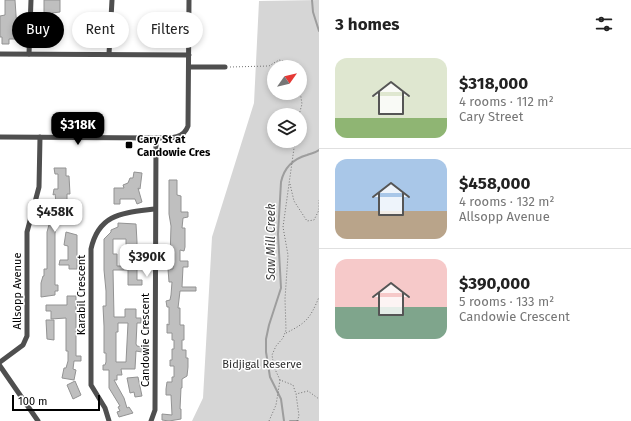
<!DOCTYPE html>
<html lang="en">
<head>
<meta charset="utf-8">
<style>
  :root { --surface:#fff; --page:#f2f2f2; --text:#222; --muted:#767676; --line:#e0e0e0; --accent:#000 }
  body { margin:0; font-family:"Fira Sans",sans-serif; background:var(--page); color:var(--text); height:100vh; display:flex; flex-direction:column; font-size:15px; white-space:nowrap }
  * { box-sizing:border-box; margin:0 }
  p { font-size:13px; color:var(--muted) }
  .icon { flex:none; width:22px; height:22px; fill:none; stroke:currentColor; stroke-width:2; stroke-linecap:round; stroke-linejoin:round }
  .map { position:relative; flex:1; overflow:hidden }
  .side { display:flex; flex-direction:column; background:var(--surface); width:312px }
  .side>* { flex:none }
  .banner { position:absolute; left:12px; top:12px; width:247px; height:36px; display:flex; gap:8px }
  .needle { width:26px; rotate:56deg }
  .fabs { position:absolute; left:267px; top:60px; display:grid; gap:8px }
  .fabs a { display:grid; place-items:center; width:40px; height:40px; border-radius:50%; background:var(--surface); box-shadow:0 2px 6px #0003; font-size:20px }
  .scale { position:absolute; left:12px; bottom:10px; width:88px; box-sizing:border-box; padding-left:4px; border:2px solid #000; border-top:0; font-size:11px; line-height:14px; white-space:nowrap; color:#000; -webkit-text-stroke:3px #fff; paint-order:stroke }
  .price { position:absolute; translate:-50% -34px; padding:0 9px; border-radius:8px; background:#fff; color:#222; font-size:13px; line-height:26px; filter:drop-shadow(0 1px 2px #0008) }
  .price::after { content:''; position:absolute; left:50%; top:24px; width:12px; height:9px; margin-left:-6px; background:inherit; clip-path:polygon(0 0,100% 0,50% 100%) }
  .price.active { background:var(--accent); color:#fff }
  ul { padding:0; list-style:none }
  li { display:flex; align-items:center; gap:12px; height:100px; padding:0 16px }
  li+li { border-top:1px solid var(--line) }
  li span { display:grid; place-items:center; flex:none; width:112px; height:80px; border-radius:12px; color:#555 }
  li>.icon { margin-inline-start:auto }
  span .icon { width:48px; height:48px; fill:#fffc; stroke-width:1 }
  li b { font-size:17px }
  h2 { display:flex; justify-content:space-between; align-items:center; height:48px; padding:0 16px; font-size:17px }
  .pill { padding:0 14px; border-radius:18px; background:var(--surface); box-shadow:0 2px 6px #0003; font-size:14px; line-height:36px }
  .pill.active { background:var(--accent); color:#fff }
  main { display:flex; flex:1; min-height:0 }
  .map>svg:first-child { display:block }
  .green { fill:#d6d6d6; fill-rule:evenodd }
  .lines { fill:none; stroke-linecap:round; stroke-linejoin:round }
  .stream { stroke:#9d9d9d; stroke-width:2 }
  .building { fill:#bfbfbf; stroke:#939393; fill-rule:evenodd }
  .path { stroke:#717171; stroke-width:1; stroke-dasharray:1 2; stroke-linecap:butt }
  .minor { stroke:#4f4f4f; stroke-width:5 }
  .poi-dot { fill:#000; stroke:#fff; stroke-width:1.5 }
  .labels { text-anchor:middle; stroke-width:3; stroke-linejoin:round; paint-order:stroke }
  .poi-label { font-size:11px; font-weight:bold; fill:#000; stroke:#fff; text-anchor:start }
  .street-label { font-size:11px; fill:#000; stroke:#fff }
  .park-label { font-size:11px; fill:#2d2d2d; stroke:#fff }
  .water-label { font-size:12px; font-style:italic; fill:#3e3e3e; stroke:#fff }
</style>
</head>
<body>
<main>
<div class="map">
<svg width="319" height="421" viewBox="0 0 319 421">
  <rect width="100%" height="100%" fill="#fff"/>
  <path class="green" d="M319,0V421H192L203,398L212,237L254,103L259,1ZM274,67H300V93H274ZM274,115H300V141H274Z"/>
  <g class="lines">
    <g class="stream">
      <path d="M312,0L313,12L319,31"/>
      <path d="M284,421L281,399L270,377L266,352V339L269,325L281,288L278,234L281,182C284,168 293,159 307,155C312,153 315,153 319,150"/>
      <path d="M290,421H298"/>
    </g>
  </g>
  <g class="building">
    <path d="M5,0H15L17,30H15V39H9V44H2V37H0V16L5,15Z"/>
    <path d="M44,0H60V12L52,13L51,36L42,35V23L44,20Z"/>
    <path d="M54,168H66V176H69L70,194H67V207L63,220L59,219L55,233V285H58V291H55V295L41,297V283L43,276H44V269H47V232L52,214L58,215V202H56L55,194L53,195L54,189H58V174H55Z"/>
    <path d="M134,172L142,173L140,189L138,188L142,202L137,204L135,199H120V204H114V188H124L123,185L128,183L130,178H133Z"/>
    <path d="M169,180H177V195L181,196V212H188V217L183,218L182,228H185V247L184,251L180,250V261H188V267H183L182,287H196V291H180L178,308H180V325H184V340H182V350H186V358H188V367L187,376L182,379V388H181L180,409H181V419L169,421L162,420V414L172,415L171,395H166V389L167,382H172V377H174V366H170V360H172V349H174V340H172V333H167V324L169,325V307H167L166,301L170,300L171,295L172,282H169L168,269H173V259L170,258L171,226L169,214Z"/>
    <path d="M118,223L136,224L137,242V280H142V285H128V270H113L114,317H125V309H136V318H141V323H137L136,344L137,346L142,347V352L136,351L135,369H121L122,375H117V380H114L124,398L127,408L129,407L133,413L119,417L117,412L120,411L118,407L120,406L109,388V370H103V365H105L106,362V353H104V326L103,306H106V291L104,270V239L111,232V230L118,227ZM113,239H126V250H129L128,266H117V254H113ZM118,323H128L126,362H116V332H118Z"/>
    <path d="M66,232L77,235V269H69V265H59L60,260H68V246L64,245Z"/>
    <path d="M67,296H76V356H81V361H74L73,369L76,370L74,380L62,378L64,368H66L68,361V351H66V318L51,319V311H46V305H67Z"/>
    <path d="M46,320H54V340L47,339Z"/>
    <path d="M138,377L142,396L135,397L134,392L130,393L127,378Z"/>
    <path d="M75,381L81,395L73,399L67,385Z"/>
  </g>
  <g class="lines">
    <g class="path">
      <path d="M230,67L269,66L279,60L284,61L289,67"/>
      <path d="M299,115L302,104L300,91"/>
      <path d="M290,184L294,201L307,221L314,220L319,210V200"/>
      <path d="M286,333C306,323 310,319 319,297"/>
      <path d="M280,380L274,367L272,355L276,346L283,338L286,330L285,299L288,255L283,227L295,141"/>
      <path d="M269,421L276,405L280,380L293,385L296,394"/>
      <path d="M297,421L299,416L296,394L308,391L319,399"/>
    </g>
    <g class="minor">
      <path d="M0,54L189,55"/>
      <path d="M29,54L31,0"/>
      <path d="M109,54L112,0"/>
      <path d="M189,67H225"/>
      <path d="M0,137L156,138C169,138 183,140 188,126L189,0"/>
      <path d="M0,362L23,345L27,336V232L39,187L40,137"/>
      <path d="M0,366L38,421"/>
      <path d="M109,421L105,408L91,385V249C99,213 123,213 155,209"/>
      <path d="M151,421L155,410L156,138"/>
    </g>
  </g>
  <rect class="poi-dot" x="125" y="141" width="8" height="8" rx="2"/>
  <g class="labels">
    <g class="poi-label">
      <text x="137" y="143">Cary St at<tspan x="137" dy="13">Candowie Cres</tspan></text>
    </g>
    <g class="street-label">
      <text transform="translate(17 291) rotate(-90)" y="4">Allsopp Avenue</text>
      <text transform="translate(81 295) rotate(-90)" y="4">Karabil Crescent</text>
      <text transform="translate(145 340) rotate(-90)" y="4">Candowie Crescent</text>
    </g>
    <g class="park-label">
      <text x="262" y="368">Bidjigal Reserve</text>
    </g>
    <g class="water-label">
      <text transform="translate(271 242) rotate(-90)" y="4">Saw Mill Creek</text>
    </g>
  </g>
</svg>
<div class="fabs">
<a><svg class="needle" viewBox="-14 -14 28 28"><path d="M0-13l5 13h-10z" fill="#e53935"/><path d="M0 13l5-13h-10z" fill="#767676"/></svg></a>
<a><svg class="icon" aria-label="layers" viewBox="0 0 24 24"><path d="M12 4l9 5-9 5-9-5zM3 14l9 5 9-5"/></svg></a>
</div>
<div class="scale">100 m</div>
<b class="price active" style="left:78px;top:146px">$318K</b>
<b class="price" style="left:55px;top:233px">$458K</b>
<b class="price" style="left:147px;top:278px">$390K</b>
<div class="banner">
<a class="pill active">Buy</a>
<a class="pill">Rent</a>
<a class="pill">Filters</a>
</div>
</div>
<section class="side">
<h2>3 homes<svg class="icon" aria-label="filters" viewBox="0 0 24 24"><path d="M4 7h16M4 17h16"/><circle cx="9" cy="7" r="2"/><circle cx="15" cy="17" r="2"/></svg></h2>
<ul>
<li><span style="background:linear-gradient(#dfe7d0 75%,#8fb573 0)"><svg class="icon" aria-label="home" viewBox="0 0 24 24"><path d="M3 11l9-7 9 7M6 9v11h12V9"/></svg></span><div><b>$318,000</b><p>4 rooms · 112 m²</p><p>Cary Street</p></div></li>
<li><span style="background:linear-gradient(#a9c7e8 65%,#b9a48a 0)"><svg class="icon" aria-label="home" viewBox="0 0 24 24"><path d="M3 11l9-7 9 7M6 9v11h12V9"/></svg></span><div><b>$458,000</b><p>4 rooms · 132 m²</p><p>Allsopp Avenue</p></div></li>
<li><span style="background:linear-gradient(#f6c9c9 60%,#7fa58c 0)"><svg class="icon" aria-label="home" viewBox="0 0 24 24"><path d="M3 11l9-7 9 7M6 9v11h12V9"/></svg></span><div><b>$390,000</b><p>5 rooms · 133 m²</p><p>Candowie Crescent</p></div></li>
</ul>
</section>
</main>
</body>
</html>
